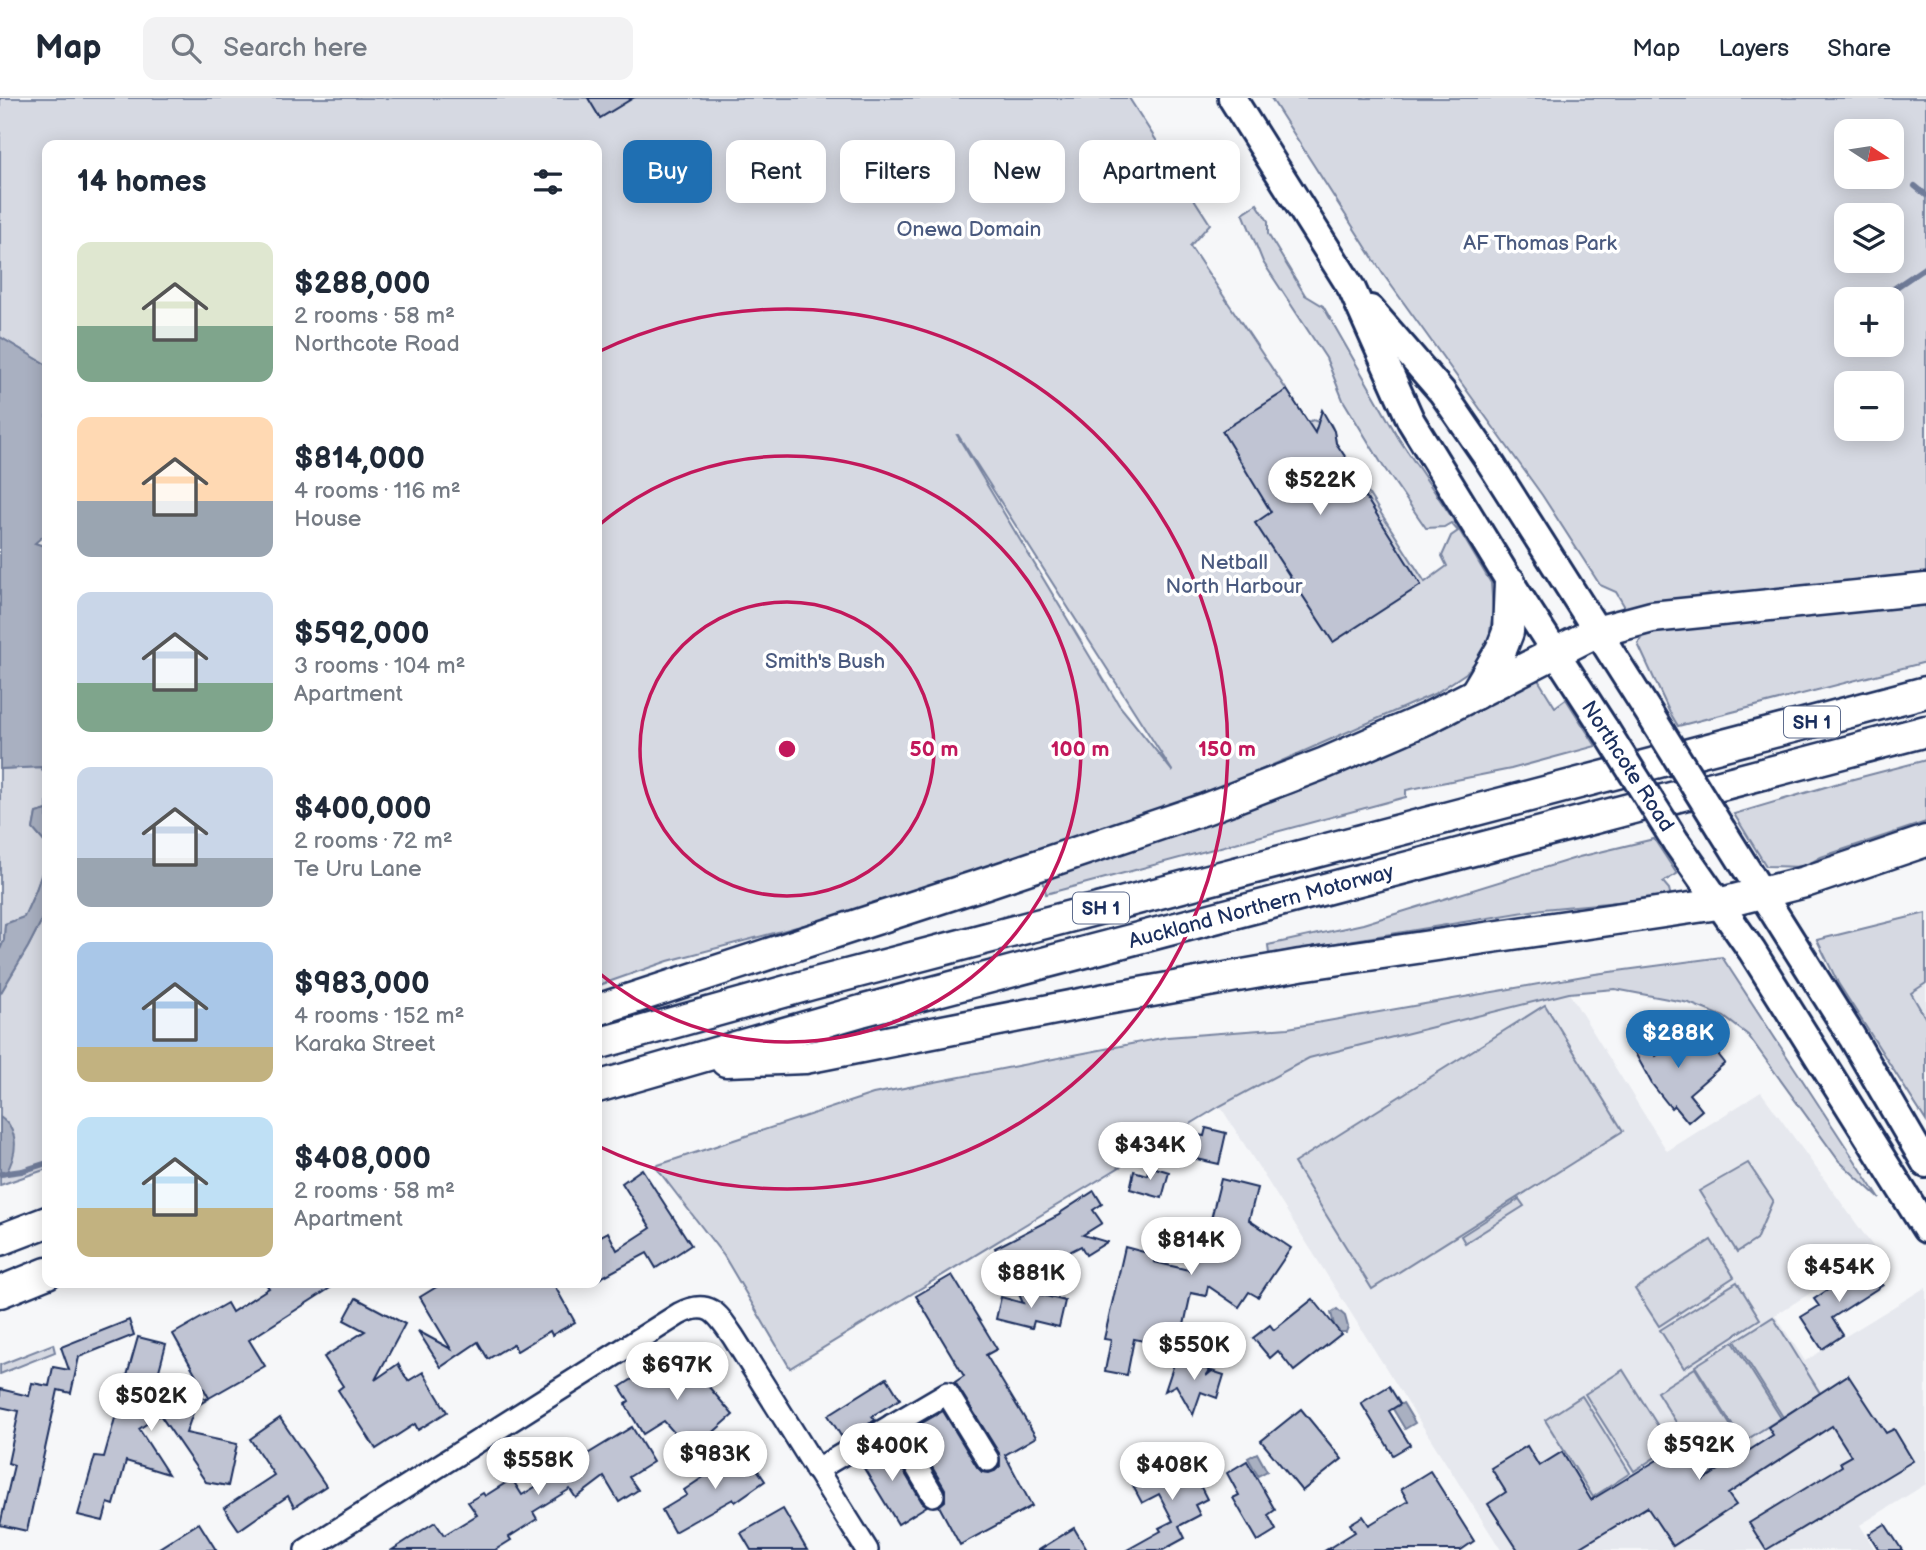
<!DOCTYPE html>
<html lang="en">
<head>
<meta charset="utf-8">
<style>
  :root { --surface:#fff; --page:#f2f2f3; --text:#1f2937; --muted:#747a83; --line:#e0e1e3; --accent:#1f6fb2 }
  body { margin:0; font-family:"Balsamiq Sans",sans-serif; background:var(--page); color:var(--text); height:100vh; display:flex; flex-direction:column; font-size:26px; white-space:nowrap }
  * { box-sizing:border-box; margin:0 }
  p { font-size:23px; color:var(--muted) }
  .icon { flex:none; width:38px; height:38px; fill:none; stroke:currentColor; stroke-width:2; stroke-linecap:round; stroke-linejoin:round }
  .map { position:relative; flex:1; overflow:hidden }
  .details { position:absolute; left:42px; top:42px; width:560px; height:1148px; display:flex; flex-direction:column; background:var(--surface); border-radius:14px; box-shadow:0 4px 18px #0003 }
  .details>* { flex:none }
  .guide { position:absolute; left:623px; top:42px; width:665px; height:63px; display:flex; gap:14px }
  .needle { width:46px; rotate:102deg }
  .tools { position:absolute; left:1834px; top:21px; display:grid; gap:14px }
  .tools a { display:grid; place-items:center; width:70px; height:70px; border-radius:14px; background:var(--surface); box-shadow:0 4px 18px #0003; font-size:35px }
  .price { position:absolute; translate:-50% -60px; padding:0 16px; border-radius:24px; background:#fff; color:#222; font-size:23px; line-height:46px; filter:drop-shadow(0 2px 4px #0008) }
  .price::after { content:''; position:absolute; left:50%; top:42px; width:21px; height:16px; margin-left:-10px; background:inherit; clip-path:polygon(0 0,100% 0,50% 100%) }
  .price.selected { background:var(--accent); color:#fff }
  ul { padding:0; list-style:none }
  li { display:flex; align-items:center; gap:21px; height:175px; padding:0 35px }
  li span { display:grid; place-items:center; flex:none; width:196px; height:140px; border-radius:14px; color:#555 }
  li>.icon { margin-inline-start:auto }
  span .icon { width:84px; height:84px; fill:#fffc; stroke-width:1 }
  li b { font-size:30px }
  h2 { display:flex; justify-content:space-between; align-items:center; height:84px; padding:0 35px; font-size:30px }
  .tag { padding:0 24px; border-radius:14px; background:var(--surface); box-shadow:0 4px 18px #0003; font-size:24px; line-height:63px }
  .tag.selected { background:var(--accent); color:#fff }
  header { display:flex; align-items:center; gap:42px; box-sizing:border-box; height:98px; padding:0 35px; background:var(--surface); border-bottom:2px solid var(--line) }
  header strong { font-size:33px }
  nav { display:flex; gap:38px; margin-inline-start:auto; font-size:24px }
  .search { width:490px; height:63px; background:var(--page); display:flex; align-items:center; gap:18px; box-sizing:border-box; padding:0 24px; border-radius:14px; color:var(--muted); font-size:26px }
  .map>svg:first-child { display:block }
  .built { fill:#e6e8ee }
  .green { fill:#d6d9e2; stroke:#7884a0; stroke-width:2; fill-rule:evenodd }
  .water { fill:#a9b0c1; stroke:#707c99; stroke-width:2 }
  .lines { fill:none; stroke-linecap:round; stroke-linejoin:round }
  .stream { stroke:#707c99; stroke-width:6 }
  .building { fill:#c0c4d3; stroke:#1b2f5e; stroke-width:2 }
  .minor-casing { stroke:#1b2f5e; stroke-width:26 }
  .major-casing { stroke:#1b2f5e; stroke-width:32 }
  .highway-casing { stroke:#1b2f5e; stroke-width:35 }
  .minor { stroke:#fff; stroke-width:21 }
  .major { stroke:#fff; stroke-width:26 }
  .highway { stroke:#fff; stroke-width:30 }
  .major-bridge-casing { stroke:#1b2f5e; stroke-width:32; stroke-linecap:butt }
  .major-bridge { stroke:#fff; stroke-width:26 }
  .ring { fill:none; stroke:#c2185b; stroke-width:3.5 }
  .labels { text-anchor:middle; stroke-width:7; stroke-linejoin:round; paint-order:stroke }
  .shield { fill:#fff; stroke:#5f6d8e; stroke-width:2 }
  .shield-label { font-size:19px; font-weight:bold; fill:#1b2f5e }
  .park-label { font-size:21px; fill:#4a5a7f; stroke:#fff }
  .street-label { font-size:21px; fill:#1b2f5e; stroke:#fff }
  .centre { fill:#c2185b; stroke:#fff; stroke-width:3.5 }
  .ring-label { font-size:21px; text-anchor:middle; font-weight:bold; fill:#c2185b; stroke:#fff; stroke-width:7; stroke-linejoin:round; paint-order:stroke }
</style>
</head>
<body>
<header>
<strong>Map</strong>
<div class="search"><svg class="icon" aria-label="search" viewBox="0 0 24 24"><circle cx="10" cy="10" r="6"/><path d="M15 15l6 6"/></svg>Search here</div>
<nav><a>Map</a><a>Layers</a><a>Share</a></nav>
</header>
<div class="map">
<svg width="1926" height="1452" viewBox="0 0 1926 1452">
  <rect width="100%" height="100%" fill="#f6f7f9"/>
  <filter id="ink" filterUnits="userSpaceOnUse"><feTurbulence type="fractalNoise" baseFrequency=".0143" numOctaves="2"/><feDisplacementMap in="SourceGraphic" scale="14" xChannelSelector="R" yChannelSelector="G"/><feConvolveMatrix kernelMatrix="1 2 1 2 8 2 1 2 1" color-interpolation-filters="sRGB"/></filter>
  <g filter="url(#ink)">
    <g class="built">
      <path d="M1926,885V921L1910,895Z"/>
      <path d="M1569,895L1667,1053L1761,994L1877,1154L1775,1217L1805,1263L1926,1189V1386L1860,1427L1875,1452H1501L1220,1008L1309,960Z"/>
    </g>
    <g class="green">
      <path d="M0,0H1129L1210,126L1190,148L1308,324L1313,322L1318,324L1321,318C1333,324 1334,332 1336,345L1425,484L1447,468L1442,458L1451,438L1458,433L1451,425L1444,429L1426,430L1383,368L1343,302L1326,260L1263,164L1243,115L1257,106L1268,123V136L1305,197L1323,208L1399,341L1449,415L1491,485L1493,514L1490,533L1498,537L1466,575L1436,595L1184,706L971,783L668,863L597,888V47H47V267L0,239ZM957,337H958L1173,674L1119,607Z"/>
      <path d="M1271,0H1926V479L1626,511L1616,494L1600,487L1542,397L1383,176ZM1846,33H1892V79H1846ZM1846,117H1892V163H1846ZM1846,201H1892V247H1846ZM1846,285H1892V331H1846Z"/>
      <path d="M1926,505V564L1678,628L1669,613L1638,546L1644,535L1672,531Z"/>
      <path d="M1537,580L1555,609L1566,601L1596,648L1511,671L1406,692V699L1046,796L1042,778L1293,695L1453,626L1503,594Z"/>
      <path d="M1926,662V724L1821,759L1803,769L1766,768L1734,716L1842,684Z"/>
      <path d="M41,669L47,680V712L36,715L33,731L47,747C47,772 34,796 24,819L5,826L4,842L0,852V671Z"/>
      <path d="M1654,741L1677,776L1663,784L1669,791L1671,799L1543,811L1269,856L1268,847L1363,826L1579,759Z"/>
      <path d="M47,812V1071L0,1087V896L28,849Z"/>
      <path d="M1926,815V885L1911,895L1926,921V1023L1838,885L1817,842Z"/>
      <path d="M1722,859L1880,1101L1839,1063L1748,937L1724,919L1689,905L1615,891L1569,895L1309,960L1220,1008L790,1270L724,1158L655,1068L873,996L1167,939L1288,930L1595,876Z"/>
      <path d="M1545,907L1623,1033L1372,1191L1294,1065Z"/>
      <path d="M1748,1065L1773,1102L1756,1142L1737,1154L1699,1093Z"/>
      <path d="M1519,1101L1524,1108L1465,1145L1461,1138Z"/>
      <path d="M1711,1142L1734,1179L1659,1228L1635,1191Z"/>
      <path d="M1737,1184L1760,1221L1684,1270L1660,1232Z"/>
      <path d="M1773,1219L1820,1295L1783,1319L1735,1243Z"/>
      <path d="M1733,1244L1781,1320L1743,1344L1695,1268Z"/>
      <path d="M53,1246L55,1254L0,1276V1267Z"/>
      <path d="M1695,1270L1742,1346L1705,1370L1657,1294Z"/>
      <path d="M1623,1272L1671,1349L1634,1373L1585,1296Z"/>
      <path d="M1582,1298L1630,1375L1593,1399L1545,1322Z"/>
    </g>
    <g class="water">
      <path d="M0,239L47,267V435L35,445L47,449V680L41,669L0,671Z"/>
      <path d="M47,712V747L33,731L36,715Z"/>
      <path d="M47,760V812L28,849L0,896V852L4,842L5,826L24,819L36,792Z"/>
      <path d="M0,1019C21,1034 17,1057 5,1077L0,1078Z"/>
      <path d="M1337,1211L1345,1218L1348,1229L1346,1234H1336L1331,1215Z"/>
      <path d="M1403,1305L1415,1325L1405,1331L1393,1311Z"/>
      <path d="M1257,1355L1267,1373L1258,1378L1248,1360Z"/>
    </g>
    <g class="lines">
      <g class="stream">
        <path d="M1915,88L1926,97"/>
        <path d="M1889,194L1926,169"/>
        <path d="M0,1076L22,1073L47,1065"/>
      </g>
    </g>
    <g class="building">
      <path d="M588,0H633L600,20Z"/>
      <path d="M1287,292L1315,335L1322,312L1334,333L1336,345L1359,379L1355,382L1421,487L1333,544L1255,425L1271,414L1222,333Z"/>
      <path d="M1643,934L1656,958L1686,934L1697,948L1706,941L1725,965L1689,996L1702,1012L1688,1024L1674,1007L1671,1010L1652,986L1628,942Z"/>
      <path d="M1206,1030L1226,1035L1219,1066L1188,1059L1193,1036L1204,1038Z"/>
      <path d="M1149,1068L1169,1074L1162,1100L1130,1091L1134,1073L1147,1077Z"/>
      <path d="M642,1071L691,1147L656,1170L647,1155L597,1182V1140L608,1134L617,1152L651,1130L622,1085Z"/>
      <path d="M1221,1081L1257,1090L1249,1122L1291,1150L1258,1199L1249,1194L1239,1209L1208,1188L1206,1198L1191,1195L1179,1250L1134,1241L1127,1277L1105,1273L1111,1242L1104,1241L1125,1149L1155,1157L1154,1164L1189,1172L1199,1127L1209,1129Z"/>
      <path d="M1094,1093L1102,1106L1093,1112L1102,1125L1083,1137L1107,1144L1086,1157L1081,1148L1012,1183L995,1150L1061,1116L1060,1115Z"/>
      <path d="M1869,1165L1883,1187L1832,1220L1843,1237L1822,1251L1801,1219L1819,1208L1814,1201Z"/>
      <path d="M952,1177L997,1251L986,1257L1036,1339L1005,1357L1032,1408L960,1447L939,1408L945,1403V1391L910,1332L943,1313L977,1369L982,1374L989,1375L995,1373L1000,1368L999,1355L955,1284L964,1278L916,1198Z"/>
      <path d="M265,1185H338L249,1242L265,1268L209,1300L173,1236L227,1205L232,1214L269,1190Z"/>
      <path d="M443,1185H553L575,1224L552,1237L550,1233L517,1253L513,1246L488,1261L478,1244L441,1269L418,1233L451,1251L420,1199Z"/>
      <path d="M1016,1190L1065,1203L1059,1229L1034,1223L1032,1230L996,1221L1001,1199L1023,1205Z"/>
      <path d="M356,1200L405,1226L375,1282L398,1266L408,1283L423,1274L447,1314L418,1332L415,1326L376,1351L338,1292L343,1288L324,1259L365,1233L344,1222Z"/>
      <path d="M1313,1201L1341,1236L1294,1273L1278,1253L1270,1260L1253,1240L1270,1227L1274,1232Z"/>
      <path d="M129,1222L134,1237L79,1259L71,1295L58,1292L27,1433L0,1427L14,1367L8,1365L19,1313L0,1309V1291L29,1298L32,1285L49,1288L53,1269L69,1272L61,1249Z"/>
      <path d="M138,1239L166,1246L156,1284L208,1301L195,1309L186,1335L237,1346L228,1388L206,1384L160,1317L139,1331L168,1376L126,1363L114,1407L108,1405L103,1423L78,1417L95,1358L104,1359Z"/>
      <path d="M690,1255L704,1279L702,1281L733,1317L691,1354L664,1323L643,1336L625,1306L629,1303L620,1289L648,1271L652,1279Z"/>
      <path d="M1176,1260L1210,1272L1206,1278L1212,1273L1224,1277L1217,1300L1201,1294L1193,1317L1176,1287L1165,1293Z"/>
      <path d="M1848,1277L1886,1335L1894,1331L1913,1363L1766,1452L1749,1425L1842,1368L1840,1364L1851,1358L1832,1328L1728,1396L1736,1407L1673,1448L1647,1409L1576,1452H1518L1488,1406L1506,1394L1491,1370L1527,1348L1539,1368L1562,1354L1591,1402L1682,1347L1703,1382L1773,1337L1768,1329Z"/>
      <path d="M887,1280L900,1301L872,1318L875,1322L845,1340L843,1337L841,1338L828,1317Z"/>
      <path d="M1389,1288L1400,1306L1389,1313L1410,1347L1393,1357L1361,1305Z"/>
      <path d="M1301,1311L1342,1361L1302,1393L1261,1343Z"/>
      <path d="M280,1320L326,1388L294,1409L288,1398L239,1432L224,1410L274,1377L250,1341Z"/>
      <path d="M632,1329L653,1364L629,1379L638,1392L619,1404L604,1379L576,1400L570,1391L533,1414L537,1421L509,1439L511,1442L495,1452H392L435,1424L444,1437L477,1417L468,1404L483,1395L485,1398L512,1381L522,1397L548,1381L535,1364L549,1354L558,1367L567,1360L571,1366Z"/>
      <path d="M887,1345L922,1404L927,1408L898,1426L859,1362Z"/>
      <path d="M744,1352L765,1383L735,1404L733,1401L674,1434L662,1412L687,1397L684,1392Z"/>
      <path d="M1186,1360L1207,1401L1195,1407L1200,1417L1179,1428L1185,1440L1163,1452H1127L1161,1433L1159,1430L1173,1423L1159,1396L1142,1405L1133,1388Z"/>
      <path d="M1247,1363L1275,1412L1268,1417L1276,1432L1258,1443L1233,1400L1239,1397L1227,1375Z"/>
      <path d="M1430,1373L1474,1443L1461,1452H1326L1355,1434L1350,1426L1363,1418L1369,1427L1408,1403L1401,1391Z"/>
      <path d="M783,1411L807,1452H751L741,1435Z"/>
      <path d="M199,1425L216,1452H156Z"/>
      <path d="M1885,1426L1902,1452H1879L1869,1436Z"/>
      <path d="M1074,1430L1087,1452H1039Z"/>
    </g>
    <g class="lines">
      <defs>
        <g id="minor">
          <path d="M892,1327L933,1397"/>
          <path d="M816,1372L947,1295L988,1362"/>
          <path d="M306,1452L679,1216C709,1200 718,1216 734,1240L867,1452"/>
        </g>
        <g id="major">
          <path d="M1232,0L1352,191L1411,323L1510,484L1605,631"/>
          <path d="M1370,211L1442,294L1486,358L1651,618"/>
          <path d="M1722,732L1852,939L1926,1066"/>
          <path d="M1676,744L1752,853L1926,1131"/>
        </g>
        <g id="highway">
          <path d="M1475,596L1501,552L1508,534L1510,484"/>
          <path d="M597,912L980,787L1205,711L1325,665L1426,621L1596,534L1652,519L1926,491"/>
          <path d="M597,946L812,886L1926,594"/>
          <path d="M726,963L805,960L1106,901L1300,867L1718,806L1805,784L1926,743"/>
          <path d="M597,989L861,913L1926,633"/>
          <path d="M0,1142L47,1124"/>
          <path d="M0,1194L47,1175"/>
        </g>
      </defs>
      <use href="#minor" class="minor-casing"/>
      <use href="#major" class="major-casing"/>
      <use href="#highway" class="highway-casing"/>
      <use href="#minor" class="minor"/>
      <use href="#major" class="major"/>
      <use href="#highway" class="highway"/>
      <defs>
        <g id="major-bridge">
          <path d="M1651,618L1722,732"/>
          <path d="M1605,631L1676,744"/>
        </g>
      </defs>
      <use href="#major-bridge" class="major-bridge-casing"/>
      <use href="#major-bridge" class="major-bridge"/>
    </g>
  </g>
  <g class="ring">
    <circle cx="787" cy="651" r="147"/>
    <path d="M599 427A293 293 0 1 1 599 875"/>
    <path d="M598 254A440 440 0 1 1 598 1048"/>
  </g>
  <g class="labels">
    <g class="shield">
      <rect x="1784" y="608.5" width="56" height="31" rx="5"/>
      <rect x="1073" y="794.5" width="56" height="31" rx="5"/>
    </g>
    <g class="shield-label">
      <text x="1812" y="631">SH 1</text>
      <text x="1101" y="817">SH 1</text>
    </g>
    <g class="park-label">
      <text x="969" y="138">Onewa Domain</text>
      <text x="1540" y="152">AF Thomas Park</text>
      <text x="1234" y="471">Netball<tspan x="1234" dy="24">North Harbour</tspan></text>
      <text x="825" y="570">Smith's Bush</text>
    </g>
    <g class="street-label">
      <text transform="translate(1628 668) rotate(57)" y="7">Northcote Road</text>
      <text transform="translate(1261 808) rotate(-15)" y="7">Auckland Northern Motorway</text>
    </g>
  </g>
  <circle cx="787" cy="651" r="10" class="centre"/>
  <g class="ring-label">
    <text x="934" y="658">50 m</text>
    <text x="1080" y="658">100 m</text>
    <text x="1227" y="658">150 m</text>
  </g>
</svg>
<div class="tools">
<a><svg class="needle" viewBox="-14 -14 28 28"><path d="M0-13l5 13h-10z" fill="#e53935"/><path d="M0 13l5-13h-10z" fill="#747a83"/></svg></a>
<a><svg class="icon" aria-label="layers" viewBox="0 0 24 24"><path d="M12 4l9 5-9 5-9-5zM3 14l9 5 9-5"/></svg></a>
<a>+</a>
<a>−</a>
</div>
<b class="price" style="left:1320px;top:419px">$522K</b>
<b class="price selected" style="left:1678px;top:972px">$288K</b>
<b class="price" style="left:1150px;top:1084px">$434K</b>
<b class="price" style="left:1191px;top:1179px">$814K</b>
<b class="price" style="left:1839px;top:1206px">$454K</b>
<b class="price" style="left:1031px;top:1212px">$881K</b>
<b class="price" style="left:1194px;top:1284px">$550K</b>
<b class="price" style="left:677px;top:1304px">$697K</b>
<b class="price" style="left:151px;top:1335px">$502K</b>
<b class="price" style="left:1699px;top:1384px">$592K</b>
<b class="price" style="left:892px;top:1385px">$400K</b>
<b class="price" style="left:715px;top:1393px">$983K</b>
<b class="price" style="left:538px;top:1399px">$558K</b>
<b class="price" style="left:1172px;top:1404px">$408K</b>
<div class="guide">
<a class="tag selected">Buy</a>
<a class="tag">Rent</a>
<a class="tag">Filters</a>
<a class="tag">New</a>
<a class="tag">Apartment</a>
</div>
<section class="details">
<h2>14 homes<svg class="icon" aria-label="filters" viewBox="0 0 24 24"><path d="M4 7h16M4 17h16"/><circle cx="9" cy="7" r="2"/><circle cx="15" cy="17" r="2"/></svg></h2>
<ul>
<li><span style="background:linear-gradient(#dfe7d0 60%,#7fa58c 0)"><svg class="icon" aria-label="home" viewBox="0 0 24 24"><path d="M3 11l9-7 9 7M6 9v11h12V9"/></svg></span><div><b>$288,000</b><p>2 rooms · 58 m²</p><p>Northcote Road</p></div></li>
<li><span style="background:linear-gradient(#ffd9b3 60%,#9aa5b1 0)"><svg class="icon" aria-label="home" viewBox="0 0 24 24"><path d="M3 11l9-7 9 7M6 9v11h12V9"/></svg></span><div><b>$814,000</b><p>4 rooms · 116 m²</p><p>House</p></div></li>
<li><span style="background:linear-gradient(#c9d6e8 65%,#7fa58c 0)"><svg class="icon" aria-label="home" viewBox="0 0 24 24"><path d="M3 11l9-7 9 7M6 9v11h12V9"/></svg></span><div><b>$592,000</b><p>3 rooms · 104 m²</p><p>Apartment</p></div></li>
<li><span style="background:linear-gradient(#c9d6e8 65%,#9aa5b1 0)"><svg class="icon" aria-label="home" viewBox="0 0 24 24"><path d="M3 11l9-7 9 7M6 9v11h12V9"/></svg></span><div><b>$400,000</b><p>2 rooms · 72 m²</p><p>Te Uru Lane</p></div></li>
<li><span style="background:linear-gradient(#a9c7e8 75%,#c2b280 0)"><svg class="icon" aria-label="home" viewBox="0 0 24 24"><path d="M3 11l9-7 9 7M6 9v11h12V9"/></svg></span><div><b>$983,000</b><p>4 rooms · 152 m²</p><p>Karaka Street</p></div></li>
<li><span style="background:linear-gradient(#bfe0f5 65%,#c2b280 0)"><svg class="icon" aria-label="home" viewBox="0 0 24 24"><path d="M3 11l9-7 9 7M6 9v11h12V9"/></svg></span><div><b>$408,000</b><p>2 rooms · 58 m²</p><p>Apartment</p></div></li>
</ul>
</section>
</div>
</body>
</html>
